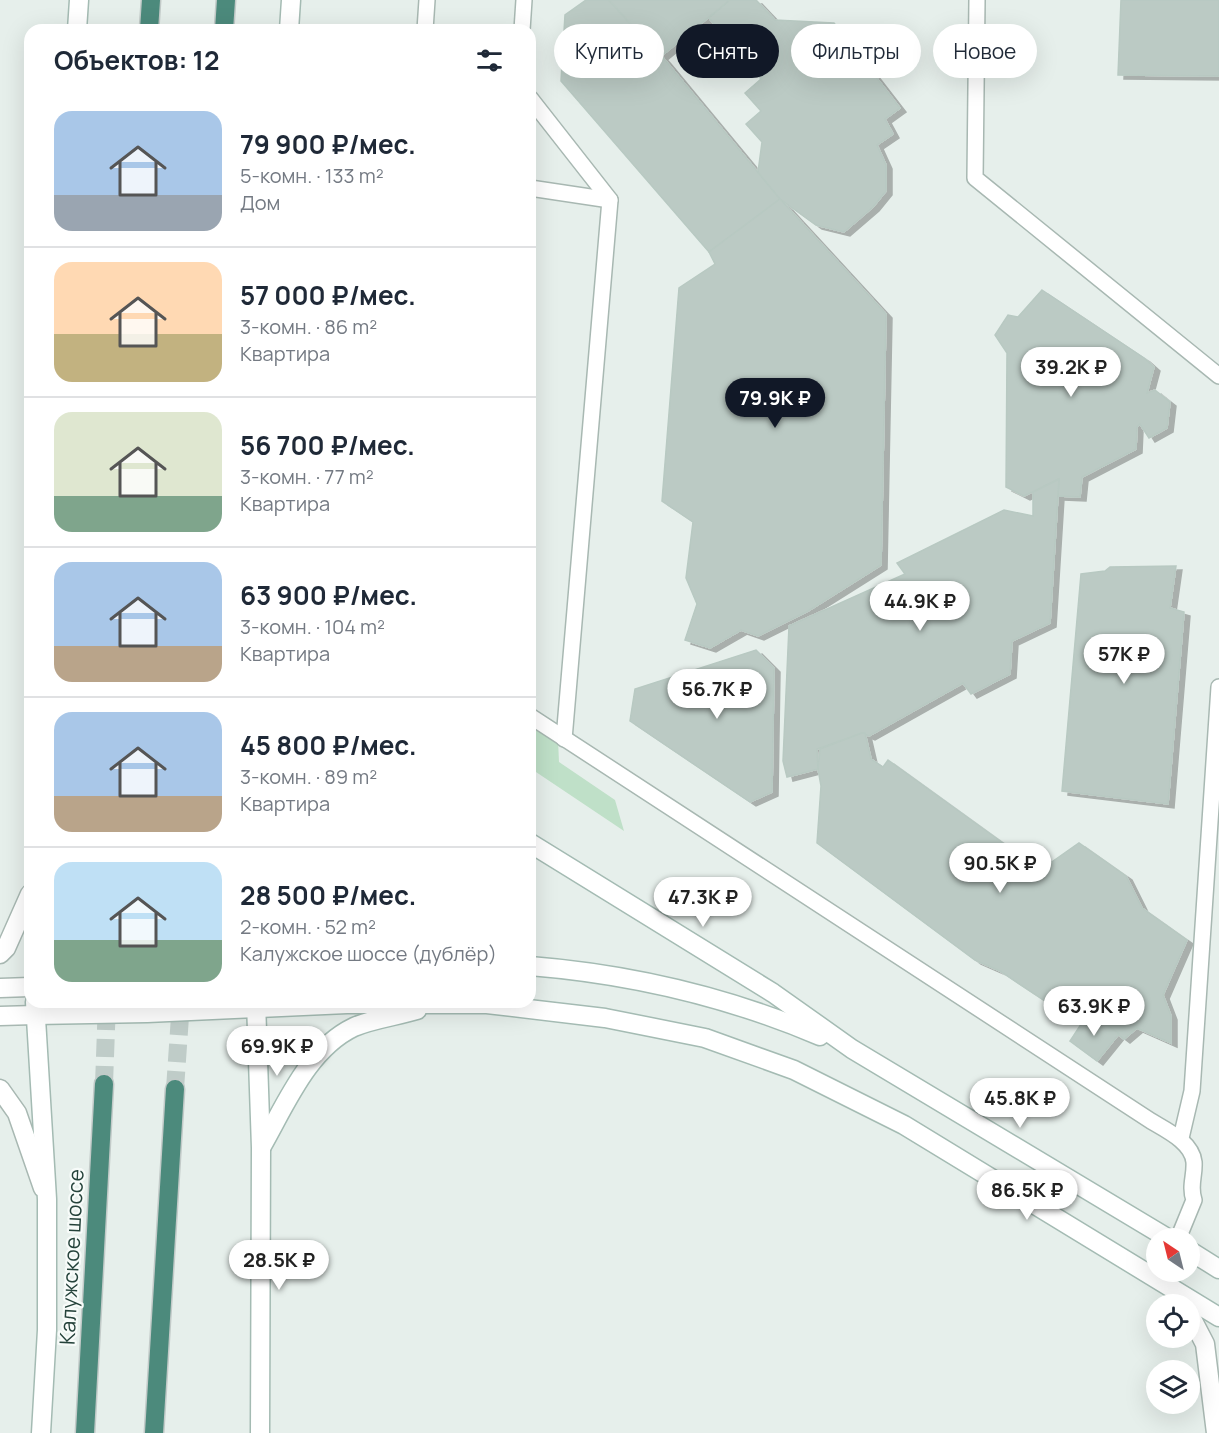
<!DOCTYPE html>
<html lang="ru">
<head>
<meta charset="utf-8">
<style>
  :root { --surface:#fff; --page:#f6f6f7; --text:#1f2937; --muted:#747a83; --line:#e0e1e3; --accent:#111827 }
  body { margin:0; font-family:Manrope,sans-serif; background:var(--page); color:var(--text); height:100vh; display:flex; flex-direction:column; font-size:22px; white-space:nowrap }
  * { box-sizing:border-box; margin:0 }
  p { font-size:20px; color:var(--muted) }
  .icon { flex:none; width:33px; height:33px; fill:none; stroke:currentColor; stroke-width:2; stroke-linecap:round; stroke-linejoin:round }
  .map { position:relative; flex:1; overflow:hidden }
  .side { position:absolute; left:24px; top:24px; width:512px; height:984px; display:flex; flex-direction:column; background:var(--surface); border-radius:18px; box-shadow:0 6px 24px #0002 }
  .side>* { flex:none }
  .guide { position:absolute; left:554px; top:24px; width:570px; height:54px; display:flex; gap:12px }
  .needle { width:39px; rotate:325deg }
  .buttons { position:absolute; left:1146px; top:1228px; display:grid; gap:12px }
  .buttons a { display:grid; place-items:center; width:54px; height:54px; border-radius:50%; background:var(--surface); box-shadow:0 6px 24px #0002; font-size:30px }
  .price { position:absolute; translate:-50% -51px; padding:0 14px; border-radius:21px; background:#fff; color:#222; font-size:20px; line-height:39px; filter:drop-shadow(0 2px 3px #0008) }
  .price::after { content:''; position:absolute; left:50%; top:36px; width:18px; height:14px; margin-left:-9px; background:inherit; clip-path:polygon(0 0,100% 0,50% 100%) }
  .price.selected { background:var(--accent); color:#fff }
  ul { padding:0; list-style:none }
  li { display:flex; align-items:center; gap:18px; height:150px; padding:0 30px }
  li+li { border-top:2px solid var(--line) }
  li span { display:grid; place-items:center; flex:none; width:168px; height:120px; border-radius:18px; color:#555 }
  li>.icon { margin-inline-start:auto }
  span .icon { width:72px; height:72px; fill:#fffc; stroke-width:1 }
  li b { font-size:26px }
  h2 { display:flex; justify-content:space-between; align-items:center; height:72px; padding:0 30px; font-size:26px }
  .tag { padding:0 21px; border-radius:27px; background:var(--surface); box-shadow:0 6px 24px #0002; font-size:21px; line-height:54px }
  .tag.selected { background:var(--accent); color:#fff }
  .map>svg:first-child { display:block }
  .green { fill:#bfe0c8 }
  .building { fill:#bbcac4; stroke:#b8c9c2; stroke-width:1.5; filter:url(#shadow) }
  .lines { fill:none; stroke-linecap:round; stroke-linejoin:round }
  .trunk-tunnel { stroke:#bfccc8; stroke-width:18; stroke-dasharray:18 9; stroke-linecap:butt }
  .service-casing { stroke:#a8b8b2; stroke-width:18 }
  .tertiary-casing { stroke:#a8b8b2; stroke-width:21 }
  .secondary-casing { stroke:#a4bbb3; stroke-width:21 }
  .trunk-casing { stroke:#c2cac8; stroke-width:21 }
  .service { stroke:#fff; stroke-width:15 }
  .tertiary { stroke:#fff; stroke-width:18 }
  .secondary { stroke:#fff; stroke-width:18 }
  .trunk { stroke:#4c8a7c; stroke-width:18 }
  .labels { text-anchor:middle; stroke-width:4.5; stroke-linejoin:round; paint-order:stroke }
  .street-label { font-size:21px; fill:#24423a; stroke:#f7fbf9 }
</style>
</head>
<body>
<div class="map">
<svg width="1219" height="1433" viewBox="0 0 1219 1433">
  <defs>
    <filter id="shadow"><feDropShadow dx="6" dy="4" stdDeviation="0" flood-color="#0004"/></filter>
  </defs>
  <rect width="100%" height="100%" fill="#e6efeb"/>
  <path class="green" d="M530,721L558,739L559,762L615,800L624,831L530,768Z"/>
  <g class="building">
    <path d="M586,0H609L665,60L780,199L709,252L561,81L565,15Z"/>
    <path d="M609,0H730L660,57Z"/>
    <path d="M730,0H756L775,20L834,23L900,108L885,119L893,134L877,145L886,165V191L873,207L844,232L816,225L780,199L758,172L762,142L746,124L761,111L745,93L761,79L709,18Z"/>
    <path d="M1121,0H1219V76L1118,75Z"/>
    <path d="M780,199L886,314L881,565L808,611L758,636L741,630L710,648L685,640L697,604L686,578L693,522L662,501L679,288L715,264L709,252Z"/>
    <path d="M1042,290L1144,358L1154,367L1147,393L1155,390L1170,402L1167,428L1149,438L1140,424L1137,427L1136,449L1082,477L1080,497L1058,496L1059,479L1024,496L1006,487L1007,353L995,335L1008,315L1018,317Z"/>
    <path d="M1059,479L1050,623L1012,641L1010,674L971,694L963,683L869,736L862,733L817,749L818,769L787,777L783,761L789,626L905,574L897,563L1004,510L1033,516V492Z"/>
    <path d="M1176,566L1170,608L1184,612L1168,804L1062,791L1081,574L1105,571L1110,567Z"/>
    <path d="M756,650L774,668L772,792L750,802L630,721L635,689Z"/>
    <path d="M862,733H865L871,759L883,767L888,760L1032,864L1046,866L1079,843L1126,876L1142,908L1187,940L1163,995L1171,1016V1043L1137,1028L1124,1039L1089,1012L1082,989L1051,1005L1000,971L975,960L817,843L821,786L818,769L820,749Z"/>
    <path d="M1089,1012L1119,1034L1097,1061L1070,1041Z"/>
  </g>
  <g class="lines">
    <g class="trunk-tunnel">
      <path d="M104,1084L107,1002"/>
      <path d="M175,1089L181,1002"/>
    </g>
    <defs>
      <g id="service">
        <path d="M977,0L975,178L1219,376"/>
        <path d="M425,30L427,0"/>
        <path d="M522,30L524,0"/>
        <path d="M530,98L610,200L564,739"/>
        <path d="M530,188L610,200"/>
        <path d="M530,716L1151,1121C1166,1130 1192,1142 1194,1162C1195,1176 1189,1186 1194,1200L1178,1239"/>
        <path d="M1181,1138L1192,1091L1219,687"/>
      </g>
      <g id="tertiary">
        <path d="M0,954L6,948L30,894"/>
        <path d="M0,988L30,987"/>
        <path d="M0,1016L35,1015"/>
        <path d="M0,1089L17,1113L43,1188"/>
        <path d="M1190,1315L1205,1344L1216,1433"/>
      </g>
      <g id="secondary">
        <path d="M77,30L79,0"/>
        <path d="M289,30L291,0"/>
        <path d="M530,843L773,993L852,1049L1169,1239"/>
        <path d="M530,966C630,974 728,997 820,1036"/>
        <path d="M35,1002L47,1199V1330L41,1433"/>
        <path d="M256,1002L261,1148L260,1433"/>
        <path d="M35,1015L147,1013L347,1004H487L605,1018L705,1038L794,1070L904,1125L1219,1317"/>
        <path d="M262,1146C286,1104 308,1049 354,1027C373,1019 397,1016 417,1010"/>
        <path d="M1190,1251L1219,1269"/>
      </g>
      <g id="trunk">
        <path d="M149,30L151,0"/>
        <path d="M224,30L226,0"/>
        <path d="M85,1433L104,1084"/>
        <path d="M154,1433L175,1089"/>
      </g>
    </defs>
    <use href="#service" class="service-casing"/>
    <use href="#tertiary" class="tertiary-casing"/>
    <use href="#secondary" class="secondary-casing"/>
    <use href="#trunk" class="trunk-casing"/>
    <use href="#service" class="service"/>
    <use href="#tertiary" class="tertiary"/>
    <use href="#secondary" class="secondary"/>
    <use href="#trunk" class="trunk"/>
  </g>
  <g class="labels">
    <g class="street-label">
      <text transform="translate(72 1257) rotate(-87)" y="7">Калужское шоссе</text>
    </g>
  </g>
</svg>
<div class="buttons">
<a><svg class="needle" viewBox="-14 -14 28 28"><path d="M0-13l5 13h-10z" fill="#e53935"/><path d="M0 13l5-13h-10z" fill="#747a83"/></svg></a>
<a><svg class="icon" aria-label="locate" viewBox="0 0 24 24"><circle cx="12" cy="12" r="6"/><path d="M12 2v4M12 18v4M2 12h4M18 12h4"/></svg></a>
<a><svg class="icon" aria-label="layers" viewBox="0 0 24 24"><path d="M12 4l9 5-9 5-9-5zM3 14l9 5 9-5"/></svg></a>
</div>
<b class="price" style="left:1071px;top:398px">39.2K ₽</b>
<b class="price selected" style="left:775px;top:429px">79.9K ₽</b>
<b class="price" style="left:920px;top:632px">44.9K ₽</b>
<b class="price" style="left:1124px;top:685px">57K ₽</b>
<b class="price" style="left:717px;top:720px">56.7K ₽</b>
<b class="price" style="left:1000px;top:894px">90.5K ₽</b>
<b class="price" style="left:703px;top:928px">47.3K ₽</b>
<b class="price" style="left:1094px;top:1037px">63.9K ₽</b>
<b class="price" style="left:277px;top:1077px">69.9K ₽</b>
<b class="price" style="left:1020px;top:1129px">45.8K ₽</b>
<b class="price" style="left:1027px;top:1221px">86.5K ₽</b>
<b class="price" style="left:279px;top:1291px">28.5K ₽</b>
<div class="guide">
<a class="tag">Купить</a>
<a class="tag selected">Снять</a>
<a class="tag">Фильтры</a>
<a class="tag">Новое</a>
</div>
<section class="side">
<h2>Объектов: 12<svg class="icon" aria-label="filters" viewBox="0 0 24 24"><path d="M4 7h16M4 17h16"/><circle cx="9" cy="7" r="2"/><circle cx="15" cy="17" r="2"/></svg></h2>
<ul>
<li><span style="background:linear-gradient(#a9c7e8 70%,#9aa5b1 0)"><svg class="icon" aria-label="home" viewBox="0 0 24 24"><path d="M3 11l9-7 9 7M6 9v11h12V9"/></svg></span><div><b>79 900 ₽/мес.</b><p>5-комн. · 133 m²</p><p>Дом</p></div></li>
<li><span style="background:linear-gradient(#ffd9b3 60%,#c2b280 0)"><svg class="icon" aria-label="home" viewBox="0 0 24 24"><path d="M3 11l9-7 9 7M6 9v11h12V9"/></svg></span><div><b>57 000 ₽/мес.</b><p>3-комн. · 86 m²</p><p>Квартира</p></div></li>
<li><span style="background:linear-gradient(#dfe7d0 70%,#7fa58c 0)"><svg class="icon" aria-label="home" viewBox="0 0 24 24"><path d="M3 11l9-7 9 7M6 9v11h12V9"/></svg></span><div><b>56 700 ₽/мес.</b><p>3-комн. · 77 m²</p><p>Квартира</p></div></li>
<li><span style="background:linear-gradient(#a9c7e8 70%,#b9a48a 0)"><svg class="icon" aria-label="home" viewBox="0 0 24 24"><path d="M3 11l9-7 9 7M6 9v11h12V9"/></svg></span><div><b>63 900 ₽/мес.</b><p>3-комн. · 104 m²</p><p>Квартира</p></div></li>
<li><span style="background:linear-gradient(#a9c7e8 70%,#b9a48a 0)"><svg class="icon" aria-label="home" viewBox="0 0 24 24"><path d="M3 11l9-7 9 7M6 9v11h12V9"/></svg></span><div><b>45 800 ₽/мес.</b><p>3-комн. · 89 m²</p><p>Квартира</p></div></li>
<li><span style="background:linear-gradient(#bfe0f5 65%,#7fa58c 0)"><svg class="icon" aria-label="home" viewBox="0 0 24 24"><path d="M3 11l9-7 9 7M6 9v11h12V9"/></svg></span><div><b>28 500 ₽/мес.</b><p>2-комн. · 52 m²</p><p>Калужское шоссе (дублёр)</p></div></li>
</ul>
</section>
</div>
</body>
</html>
